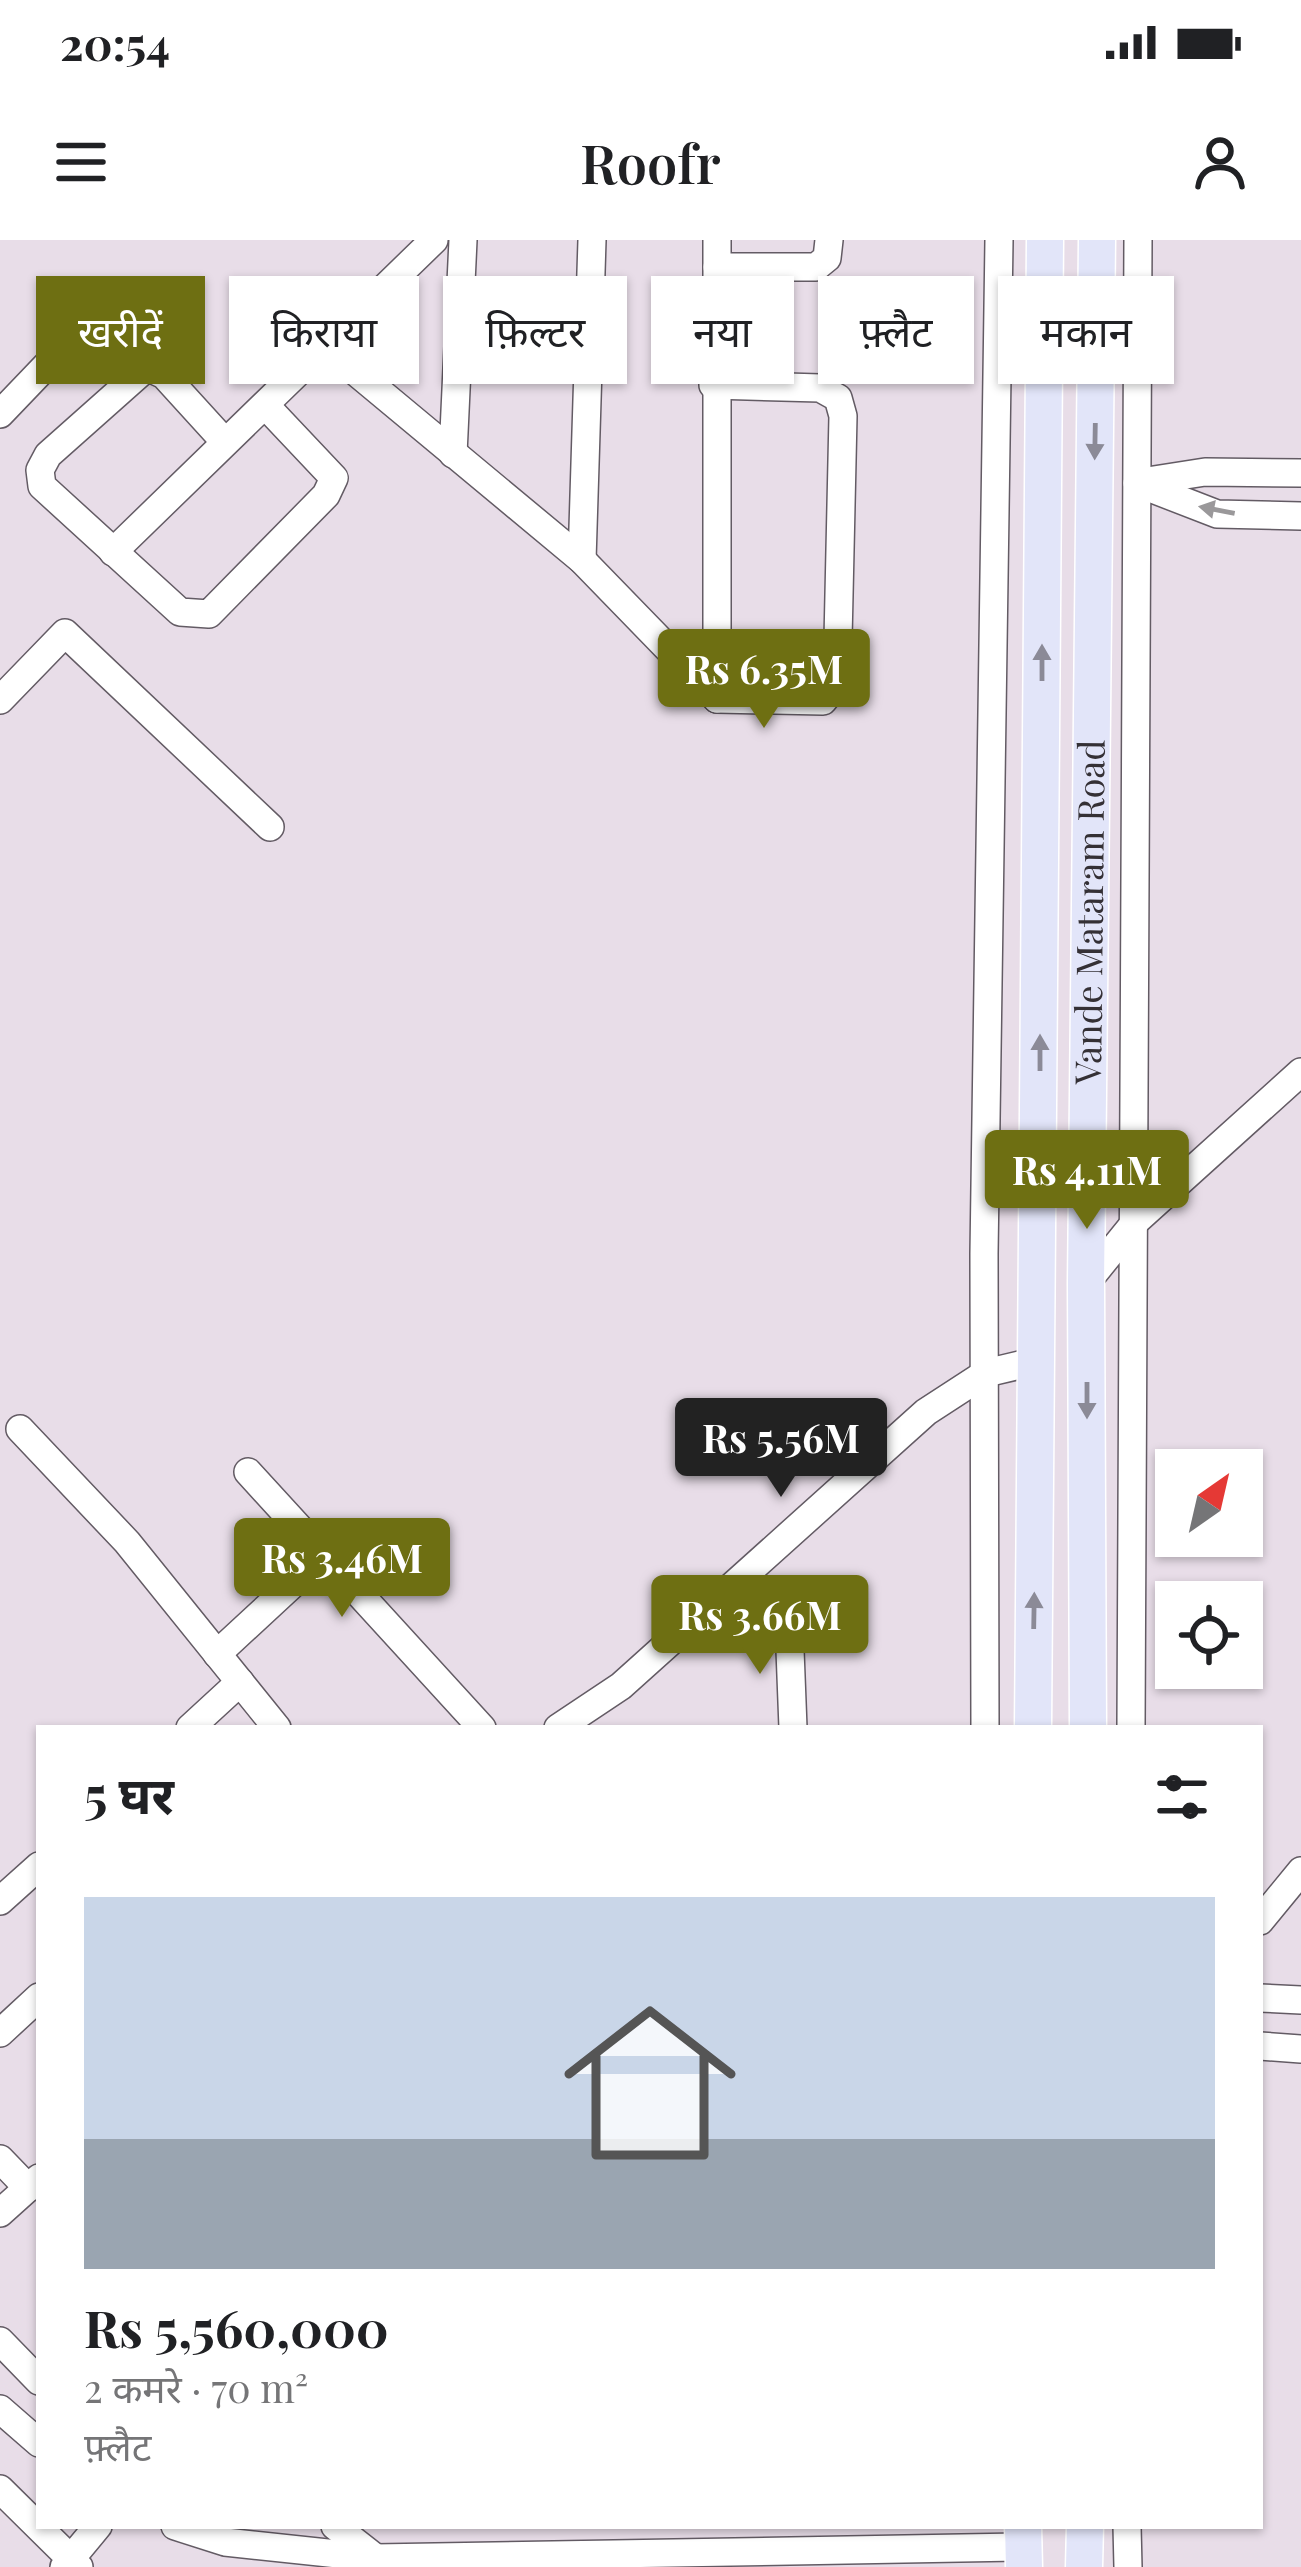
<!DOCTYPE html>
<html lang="hi">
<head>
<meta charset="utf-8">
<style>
  :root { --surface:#fff; --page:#f2f2f2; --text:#202124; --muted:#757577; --accent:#6e6f12 }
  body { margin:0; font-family:"Playfair Display","Noto Sans Devanagari",serif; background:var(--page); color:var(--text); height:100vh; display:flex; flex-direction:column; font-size:45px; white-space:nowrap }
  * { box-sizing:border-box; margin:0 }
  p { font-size:39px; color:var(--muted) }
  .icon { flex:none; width:66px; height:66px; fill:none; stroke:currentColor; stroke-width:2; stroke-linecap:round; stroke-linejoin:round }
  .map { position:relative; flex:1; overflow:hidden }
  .sheet { position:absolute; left:36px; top:1485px; width:1227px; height:804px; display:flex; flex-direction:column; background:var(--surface); border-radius:0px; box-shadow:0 3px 9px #0004 }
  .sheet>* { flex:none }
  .guide { position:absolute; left:36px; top:36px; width:1230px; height:108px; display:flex; gap:24px }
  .needle { width:78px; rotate:34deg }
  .fabs { position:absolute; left:1155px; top:1209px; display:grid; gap:24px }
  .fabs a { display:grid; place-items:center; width:108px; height:108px; border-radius:0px; background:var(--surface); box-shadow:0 3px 9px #0004; font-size:60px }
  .price { position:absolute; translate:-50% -102px; padding:0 27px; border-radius:12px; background:var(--accent); color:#fff; font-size:39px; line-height:78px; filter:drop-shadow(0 3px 6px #0008) }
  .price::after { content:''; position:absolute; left:50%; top:72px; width:36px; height:27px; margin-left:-18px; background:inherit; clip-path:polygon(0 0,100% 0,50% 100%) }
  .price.on { background:#222; color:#fff }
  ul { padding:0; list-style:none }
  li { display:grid; align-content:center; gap:24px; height:636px; padding:0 48px }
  li span { display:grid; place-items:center; height:372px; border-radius:0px; color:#555 }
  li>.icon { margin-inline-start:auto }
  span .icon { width:216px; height:216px; fill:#fffc; stroke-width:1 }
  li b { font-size:51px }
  h2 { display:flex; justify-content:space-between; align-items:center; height:144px; padding:0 48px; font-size:51px }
  .tag { padding:0 42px; border-radius:0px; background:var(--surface); box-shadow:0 3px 9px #0004; font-size:42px; line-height:108px }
  .tag.on { background:var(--accent); color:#fff }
  .status { display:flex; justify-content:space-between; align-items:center; height:84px; padding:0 60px; background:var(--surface); direction:ltr }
  .status svg { height:33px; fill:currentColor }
  header { display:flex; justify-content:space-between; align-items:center; height:156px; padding:0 48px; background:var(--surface); font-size:54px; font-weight:600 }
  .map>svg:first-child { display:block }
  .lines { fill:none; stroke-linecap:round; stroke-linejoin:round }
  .minor-casing { stroke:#635b64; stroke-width:30 }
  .major-casing { stroke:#fff; stroke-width:39 }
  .minor { stroke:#fff; stroke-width:27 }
  .major { stroke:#e2e5f9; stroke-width:36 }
  .oneway { fill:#8b8a97 }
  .oneway2 { fill:#9a989a }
  .labels { text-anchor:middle; stroke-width:10; stroke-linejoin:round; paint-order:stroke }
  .street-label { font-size:36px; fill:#343035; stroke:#f5ebf5 }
</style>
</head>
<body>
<div class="status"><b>20:54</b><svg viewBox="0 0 49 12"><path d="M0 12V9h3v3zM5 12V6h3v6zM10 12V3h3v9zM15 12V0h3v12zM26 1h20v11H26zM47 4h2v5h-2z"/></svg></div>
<header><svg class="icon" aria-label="menu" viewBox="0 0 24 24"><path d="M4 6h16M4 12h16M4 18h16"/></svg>Roofr<svg class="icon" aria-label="person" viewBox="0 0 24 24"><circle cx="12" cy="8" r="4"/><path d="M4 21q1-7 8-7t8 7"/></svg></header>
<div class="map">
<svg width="1301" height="2327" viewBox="0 0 1301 2327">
  <rect width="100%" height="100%" fill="#e8dde8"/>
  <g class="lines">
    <defs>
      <g id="minor">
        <path d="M717,27H816L827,18L829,0"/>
        <path d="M327,108L582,320L717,459L823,461L837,444L843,176L838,158L820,148L713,145"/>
        <path d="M0,174L68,103"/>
        <path d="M225,202L164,135L147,127L48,215L40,230L42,246L180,372L209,374L326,255L334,238L266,166"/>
        <path d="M453,214L463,0"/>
        <path d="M1141,242L1205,232L1301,233"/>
        <path d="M1137,243L1217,274L1301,276"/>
        <path d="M113,312L434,0"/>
        <path d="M582,320L592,0"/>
        <path d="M717,459V0"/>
        <path d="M0,460L65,393L270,587"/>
        <path d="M1086,1043L1137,980L1301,832"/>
        <path d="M20,1189L127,1302L277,1488"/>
        <path d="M248,1232L482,1488"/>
        <path d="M789,1384L793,1488"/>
        <path d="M217,1414L325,1314"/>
        <path d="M190,1488L240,1442"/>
        <path d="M558,1488L621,1446L926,1172L986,1133L1037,1121"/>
        <path d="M985,1488L984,1014L999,0"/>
        <path d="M1131,1488L1138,0"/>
        <path d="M0,1661L39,1626"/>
        <path d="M1260,1681L1301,1631"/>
        <path d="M1260,1758L1301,1760"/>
        <path d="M0,1793L39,1757"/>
        <path d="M1260,1806L1301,1809"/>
        <path d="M0,1919L28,1948"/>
        <path d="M0,1973L39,1938"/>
        <path d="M0,2101L39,2141"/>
        <path d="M0,2169L39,2203"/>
        <path d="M0,2249L79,2327"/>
        <path d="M175,2286L225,2302L375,2318L1024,2307"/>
        <path d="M335,2286L377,2319"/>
        <path d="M1127,2286L1128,2327"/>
        <path d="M64,2327L98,2286"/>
      </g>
      <g id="major">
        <path d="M1033,1488L1045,0"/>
        <path id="s1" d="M1088,1488L1086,1043L1097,0"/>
        <path d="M1023,2286L1024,2327"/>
        <path d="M1084,2327L1085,2286"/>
      </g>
    </defs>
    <use href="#minor" class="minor-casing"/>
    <use href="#major" class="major-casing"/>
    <use href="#minor" class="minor"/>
    <use href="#major" class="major"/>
  </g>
  <defs><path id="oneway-solid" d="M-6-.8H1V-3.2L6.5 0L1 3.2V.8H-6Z" transform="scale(3)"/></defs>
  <g class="oneway">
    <use href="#oneway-solid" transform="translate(1095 201) rotate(91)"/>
    <use href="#oneway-solid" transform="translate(1042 423) rotate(-90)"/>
    <use href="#oneway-solid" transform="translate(1040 813) rotate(-90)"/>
    <use href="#oneway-solid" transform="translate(1087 1160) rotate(90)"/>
    <use href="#oneway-solid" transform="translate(1034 1371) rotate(-89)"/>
  </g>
  <use class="oneway2" href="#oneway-solid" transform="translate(1217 270) rotate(-169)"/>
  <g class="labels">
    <g class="street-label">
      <text dy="13" stroke="none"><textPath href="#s1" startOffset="816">Vande Mataram Road</textPath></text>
    </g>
  </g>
</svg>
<div class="fabs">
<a><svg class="needle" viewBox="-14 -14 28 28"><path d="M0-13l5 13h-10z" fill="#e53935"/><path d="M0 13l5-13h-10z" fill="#757577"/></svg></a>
<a><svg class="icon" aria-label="locate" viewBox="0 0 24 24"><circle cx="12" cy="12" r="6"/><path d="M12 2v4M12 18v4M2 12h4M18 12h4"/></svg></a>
</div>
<b class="price" style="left:764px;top:491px">Rs 6.35M</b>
<b class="price" style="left:1087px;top:992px">Rs 4.11M</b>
<b class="price on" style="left:781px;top:1260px">Rs 5.56M</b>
<b class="price" style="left:342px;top:1380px">Rs 3.46M</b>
<b class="price" style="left:760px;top:1437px">Rs 3.66M</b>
<div class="guide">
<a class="tag on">खरीदें</a>
<a class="tag">किराया</a>
<a class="tag">फ़िल्टर</a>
<a class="tag">नया</a>
<a class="tag">फ़्लैट</a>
<a class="tag">मकान</a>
</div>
<section class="sheet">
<h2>5 घर<svg class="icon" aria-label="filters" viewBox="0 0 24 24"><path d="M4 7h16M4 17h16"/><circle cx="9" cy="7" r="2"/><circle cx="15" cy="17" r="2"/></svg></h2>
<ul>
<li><span style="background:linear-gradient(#c9d6e8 65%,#9aa5b1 0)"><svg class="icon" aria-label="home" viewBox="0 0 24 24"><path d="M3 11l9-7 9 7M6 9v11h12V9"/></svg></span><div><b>Rs 5,560,000</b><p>2 कमरे · 70 m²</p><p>फ़्लैट</p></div></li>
</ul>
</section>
</div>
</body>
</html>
